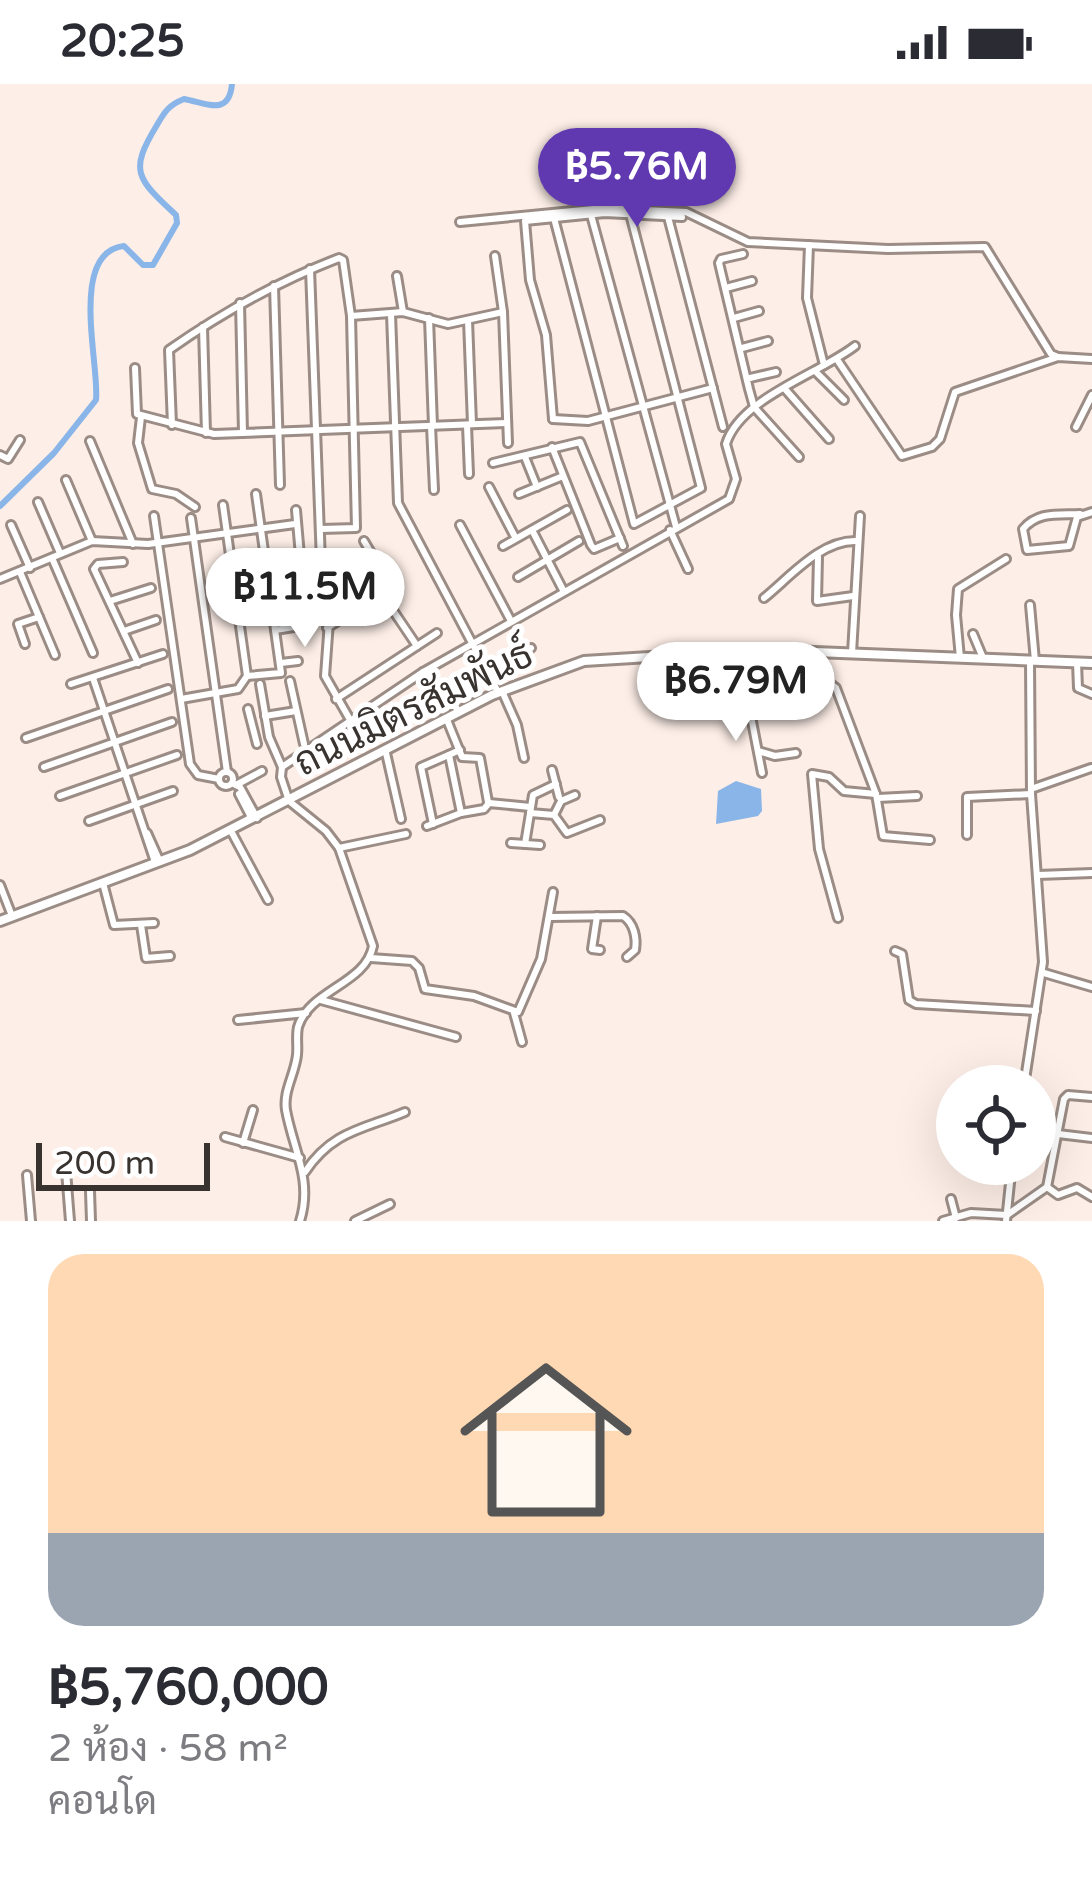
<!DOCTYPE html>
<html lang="th">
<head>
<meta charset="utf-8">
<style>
  :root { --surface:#fff; --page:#f2f2f3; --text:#2b2b33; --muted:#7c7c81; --line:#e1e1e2; --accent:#6038b0 }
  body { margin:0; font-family:"Varela Round",Sarabun,sans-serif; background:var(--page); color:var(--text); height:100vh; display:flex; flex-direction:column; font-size:45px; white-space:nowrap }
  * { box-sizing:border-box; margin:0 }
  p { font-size:39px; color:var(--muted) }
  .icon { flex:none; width:66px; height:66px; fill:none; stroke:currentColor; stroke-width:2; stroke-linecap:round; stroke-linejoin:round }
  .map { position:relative; height:1137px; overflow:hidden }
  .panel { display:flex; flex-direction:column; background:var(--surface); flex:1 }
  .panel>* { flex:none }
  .fabs { position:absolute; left:936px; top:981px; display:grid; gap:24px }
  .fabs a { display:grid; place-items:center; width:120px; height:120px; border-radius:50%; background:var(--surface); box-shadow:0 12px 48px #0002; font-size:60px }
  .scale { position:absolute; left:36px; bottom:30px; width:174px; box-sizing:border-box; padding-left:12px; border:6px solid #393330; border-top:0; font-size:33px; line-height:42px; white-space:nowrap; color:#393330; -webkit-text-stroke:9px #fff; paint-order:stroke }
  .price { position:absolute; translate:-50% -102px; padding:0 27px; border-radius:42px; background:#fff; color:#222; font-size:39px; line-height:78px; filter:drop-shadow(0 3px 6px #0008) }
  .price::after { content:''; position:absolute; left:50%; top:72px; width:36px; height:27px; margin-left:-18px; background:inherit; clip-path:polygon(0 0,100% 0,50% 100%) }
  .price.on { background:var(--accent); color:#fff }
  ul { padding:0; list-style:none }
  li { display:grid; align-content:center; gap:24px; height:636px; padding:0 48px }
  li+li { border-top:3px solid var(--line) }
  li span { display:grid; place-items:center; height:372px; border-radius:36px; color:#555 }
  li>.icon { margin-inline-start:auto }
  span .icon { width:216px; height:216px; fill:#fffc; stroke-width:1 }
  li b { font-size:51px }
  .status { display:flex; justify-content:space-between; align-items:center; height:84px; padding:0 60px; background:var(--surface); direction:ltr }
  .status svg { height:33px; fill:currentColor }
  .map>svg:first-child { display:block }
  .water { fill:#8ab5e8 }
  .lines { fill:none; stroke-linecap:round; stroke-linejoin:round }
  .canal { stroke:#8ab5e8; stroke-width:6 }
  .minor-casing { stroke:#9b8d86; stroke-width:12 }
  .tertiary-casing { stroke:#9b8d86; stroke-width:14 }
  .minor { stroke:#fff; stroke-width:6 }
  .tertiary { stroke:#fff; stroke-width:8 }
  .labels { text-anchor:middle; stroke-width:10; stroke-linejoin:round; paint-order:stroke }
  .street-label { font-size:39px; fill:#393330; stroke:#fff }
</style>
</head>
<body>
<div class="status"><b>20:25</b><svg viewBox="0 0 49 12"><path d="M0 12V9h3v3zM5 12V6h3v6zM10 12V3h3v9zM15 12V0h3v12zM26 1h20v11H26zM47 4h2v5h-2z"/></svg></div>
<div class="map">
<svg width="1092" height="1137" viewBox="0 0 1092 1137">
  <rect width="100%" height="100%" fill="#fdeee7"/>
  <path class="water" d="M736,697L761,705L762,727L758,732L716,740L718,707Z"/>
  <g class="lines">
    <path class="canal" d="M0,422L54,369L96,316C100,282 68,168 124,162L143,181H153L177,139L176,131C136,94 129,87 157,41C165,27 169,21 184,15C206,19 229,33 232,0"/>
    <defs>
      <g id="minor">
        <path d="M591,131L676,443"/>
        <path d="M668,133L723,343"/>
        <path d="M554,134L634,440L701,404L630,130"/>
        <path d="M460,138L604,124L686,128L748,158L888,165L985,163L1051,270L1058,273"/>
        <path d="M809,161L807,214L824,281"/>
        <path d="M743,170L721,175L719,179L749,305L754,323L799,373"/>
        <path d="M495,172L503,228L508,359"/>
        <path d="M310,185L321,478"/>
        <path d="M397,192L403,228"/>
        <path d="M274,202L280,401"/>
        <path d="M726,204L752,197"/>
        <path d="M240,219L243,349"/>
        <path d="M391,230L398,419L498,608"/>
        <path d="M351,232L403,228L448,240L503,228"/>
        <path d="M429,234L433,342"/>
        <path d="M734,234L759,227"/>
        <path d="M468,236L472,340"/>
        <path d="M203,243L206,349"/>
        <path d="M742,264L768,257"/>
        <path d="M838,277L902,372L932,363L940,355L955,308L1058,273L1092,275"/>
        <path d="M135,284L137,330L214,350L506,339"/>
        <path d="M817,289L844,316"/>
        <path d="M750,294L776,288"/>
        <path d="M785,305L829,355"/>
        <path d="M141,333L138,359L152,405L176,410L195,423"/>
        <path d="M553,335L546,251L530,196L525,137L605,129L682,133"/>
        <path d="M553,335L588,337L713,304"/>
        <path d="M172,341L169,266C223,228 277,198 339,174L343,176L351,232L356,444L321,445"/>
        <path d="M467,341L469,390"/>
        <path d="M431,342L434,406"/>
        <path d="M1076,343L1092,311"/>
        <path d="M90,357L133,460"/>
        <path d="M552,363L591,461L594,465L620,454"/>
        <path d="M0,371L8,375L20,356"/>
        <path d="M525,373L537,403"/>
        <path d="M493,379L580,358L623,462"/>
        <path d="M66,396L92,457"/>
        <path d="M489,403L515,453"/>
        <path d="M519,410L563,392"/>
        <path d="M38,418L60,469"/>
        <path d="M296,426L304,518"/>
        <path d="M1080,430C1058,431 1038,427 1023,445L1027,466L1069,462L1077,433L1092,428"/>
        <path d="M154,432L190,680L198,691L219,695"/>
        <path d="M191,434L227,688"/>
        <path d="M11,441L30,484"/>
        <path d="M460,441L511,537"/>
        <path d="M532,446L563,506"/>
        <path d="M670,446L688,485"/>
        <path d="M503,462L567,426"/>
        <path d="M818,473L817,517L853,512"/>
        <path d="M52,474L93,569"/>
        <path d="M123,478L98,480L94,485L138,579"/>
        <path d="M333,483L325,592L349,634"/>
        <path d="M333,483L358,525"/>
        <path d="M20,488L55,571"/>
        <path d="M518,493L579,457"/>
        <path d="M0,495L92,457L148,460L295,440"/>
        <path d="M382,510L417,562"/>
        <path d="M764,514C790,493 821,456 856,457"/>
        <path d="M110,517L151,504"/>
        <path d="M1030,521L1035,577"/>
        <path d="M327,544L391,503L364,457"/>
        <path d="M275,546L294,543"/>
        <path d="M124,547L156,536"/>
        <path d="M973,550L983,574"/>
        <path d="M25,560L18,540L39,533"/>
        <path d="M698,569L710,630L749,622L762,689"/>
        <path d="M815,569L819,591L836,604L876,710L883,752L930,756"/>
        <path d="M852,569L860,432"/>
        <path d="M960,574L956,531L958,505L1006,475"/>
        <path d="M1077,578L1078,604L1092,610"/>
        <path d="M281,579L298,577"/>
        <path d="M423,588L460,628"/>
        <path d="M247,592L281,589L256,410"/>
        <path d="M93,594L155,778"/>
        <path d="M290,597L304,660"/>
        <path d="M71,600L163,570"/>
        <path d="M260,600L269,653L282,683L281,693L289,717L326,747L339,764L373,862C366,900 309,906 298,943C296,952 298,962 297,971C295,990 283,1007 286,1026C293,1065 313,1096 300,1137"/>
        <path d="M440,606L531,564"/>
        <path d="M502,607L517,641L524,674"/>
        <path d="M181,615L238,605L247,592L223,421"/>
        <path d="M336,615L437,549"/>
        <path d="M248,625L257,660"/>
        <path d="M265,632L296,627"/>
        <path d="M447,636L462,673L480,674L488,718"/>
        <path d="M26,654L168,605"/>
        <path d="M758,667L775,672L796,669"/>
        <path d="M386,669L401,735"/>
        <path d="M449,671L461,729"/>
        <path d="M44,683L172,638"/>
        <path d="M282,683L423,588L729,415L736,395L726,360C740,314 819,290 855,262"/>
        <path d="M552,686L559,713"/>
        <circle cx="226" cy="695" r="7"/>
        <path d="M232,699L240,703L257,734"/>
        <path d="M236,701L262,687"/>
        <path d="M1031,705L1091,684"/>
        <path d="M239,710L252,735"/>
        <path d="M60,712L177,671"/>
        <path d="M878,714L917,712"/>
        <path d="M530,729L554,731L567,749L600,736"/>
        <path d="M554,731L561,717L575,711"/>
        <path d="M89,737L173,707"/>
        <path d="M433,740L421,683L460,666"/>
        <path d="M427,742L461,729L484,725L489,719L530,723"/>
        <path d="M231,747L268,816"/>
        <path d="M147,749L160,778"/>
        <path d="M967,751V713L1031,710"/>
        <path d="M511,759L540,761"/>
        <path d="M525,760L533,711L556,700"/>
        <path d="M339,764L406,750"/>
        <path d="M1038,791L1092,789"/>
        <path d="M103,799L114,841L154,839"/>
        <path d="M0,801L12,832"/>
        <path d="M597,832L592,865L600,866"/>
        <path d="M550,833L623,832C634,839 637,854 635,866L627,873"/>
        <path d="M838,834L819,765L812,690L829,693L844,707L876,710"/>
        <path d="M141,841L146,874L170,872"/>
        <path d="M895,867L902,870L909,916L916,920L1036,927"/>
        <path d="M371,874L412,877L419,884L425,905L474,912L518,928L541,875L553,808"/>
        <path d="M1044,889L1092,903"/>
        <path d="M321,916L456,953"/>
        <path d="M514,929L522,958"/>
        <path d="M238,936L306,929"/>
        <path d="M1024,1002L1043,878L1031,710L1030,577"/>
        <path d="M1058,1050L1092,1054"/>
        <path d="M225,1053L300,1074"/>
        <path d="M243,1059L253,1026"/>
        <path d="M66,1087L70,1137"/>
        <path d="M305,1088C333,1046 365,1045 405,1028"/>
        <path d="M27,1091L31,1137"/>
        <path d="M1047,1103L1058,1111L1077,1104L1092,1113"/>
        <path d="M90,1107L91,1137"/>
        <path d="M951,1115L956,1134"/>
        <path d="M355,1137L390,1120"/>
        <path d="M943,1137L971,1129L1007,1131L1047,1103L1064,1015L1068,1011L1092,1013"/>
        <path d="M1006,1137L1012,1080"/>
      </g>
      <path id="tertiary" d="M0,837L190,766L492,611L584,577L764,566L1092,579"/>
    </defs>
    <use href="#minor" class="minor-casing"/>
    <use href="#tertiary" class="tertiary-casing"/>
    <use href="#minor" class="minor"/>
    <use href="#tertiary" class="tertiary"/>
  </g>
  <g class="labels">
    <g class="street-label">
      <text transform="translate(413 623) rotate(-26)" y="14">ถนนมิตรสัมพันธ์</text>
    </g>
  </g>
</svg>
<div class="fabs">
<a><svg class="icon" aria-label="locate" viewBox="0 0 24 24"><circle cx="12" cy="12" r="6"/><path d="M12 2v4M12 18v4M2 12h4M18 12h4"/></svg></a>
</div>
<div class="scale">200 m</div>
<b class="price on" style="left:637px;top:146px">฿5.76M</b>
<b class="price" style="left:305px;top:566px">฿11.5M</b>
<b class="price" style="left:736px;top:660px">฿6.79M</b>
</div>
<section class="panel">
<ul>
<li><span style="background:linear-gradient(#ffd9b3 75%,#9aa5b1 0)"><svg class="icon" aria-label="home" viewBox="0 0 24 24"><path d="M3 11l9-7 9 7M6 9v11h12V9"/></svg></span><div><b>฿5,760,000</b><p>2 ห้อง · 58 m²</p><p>คอนโด</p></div></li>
</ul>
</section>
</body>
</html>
